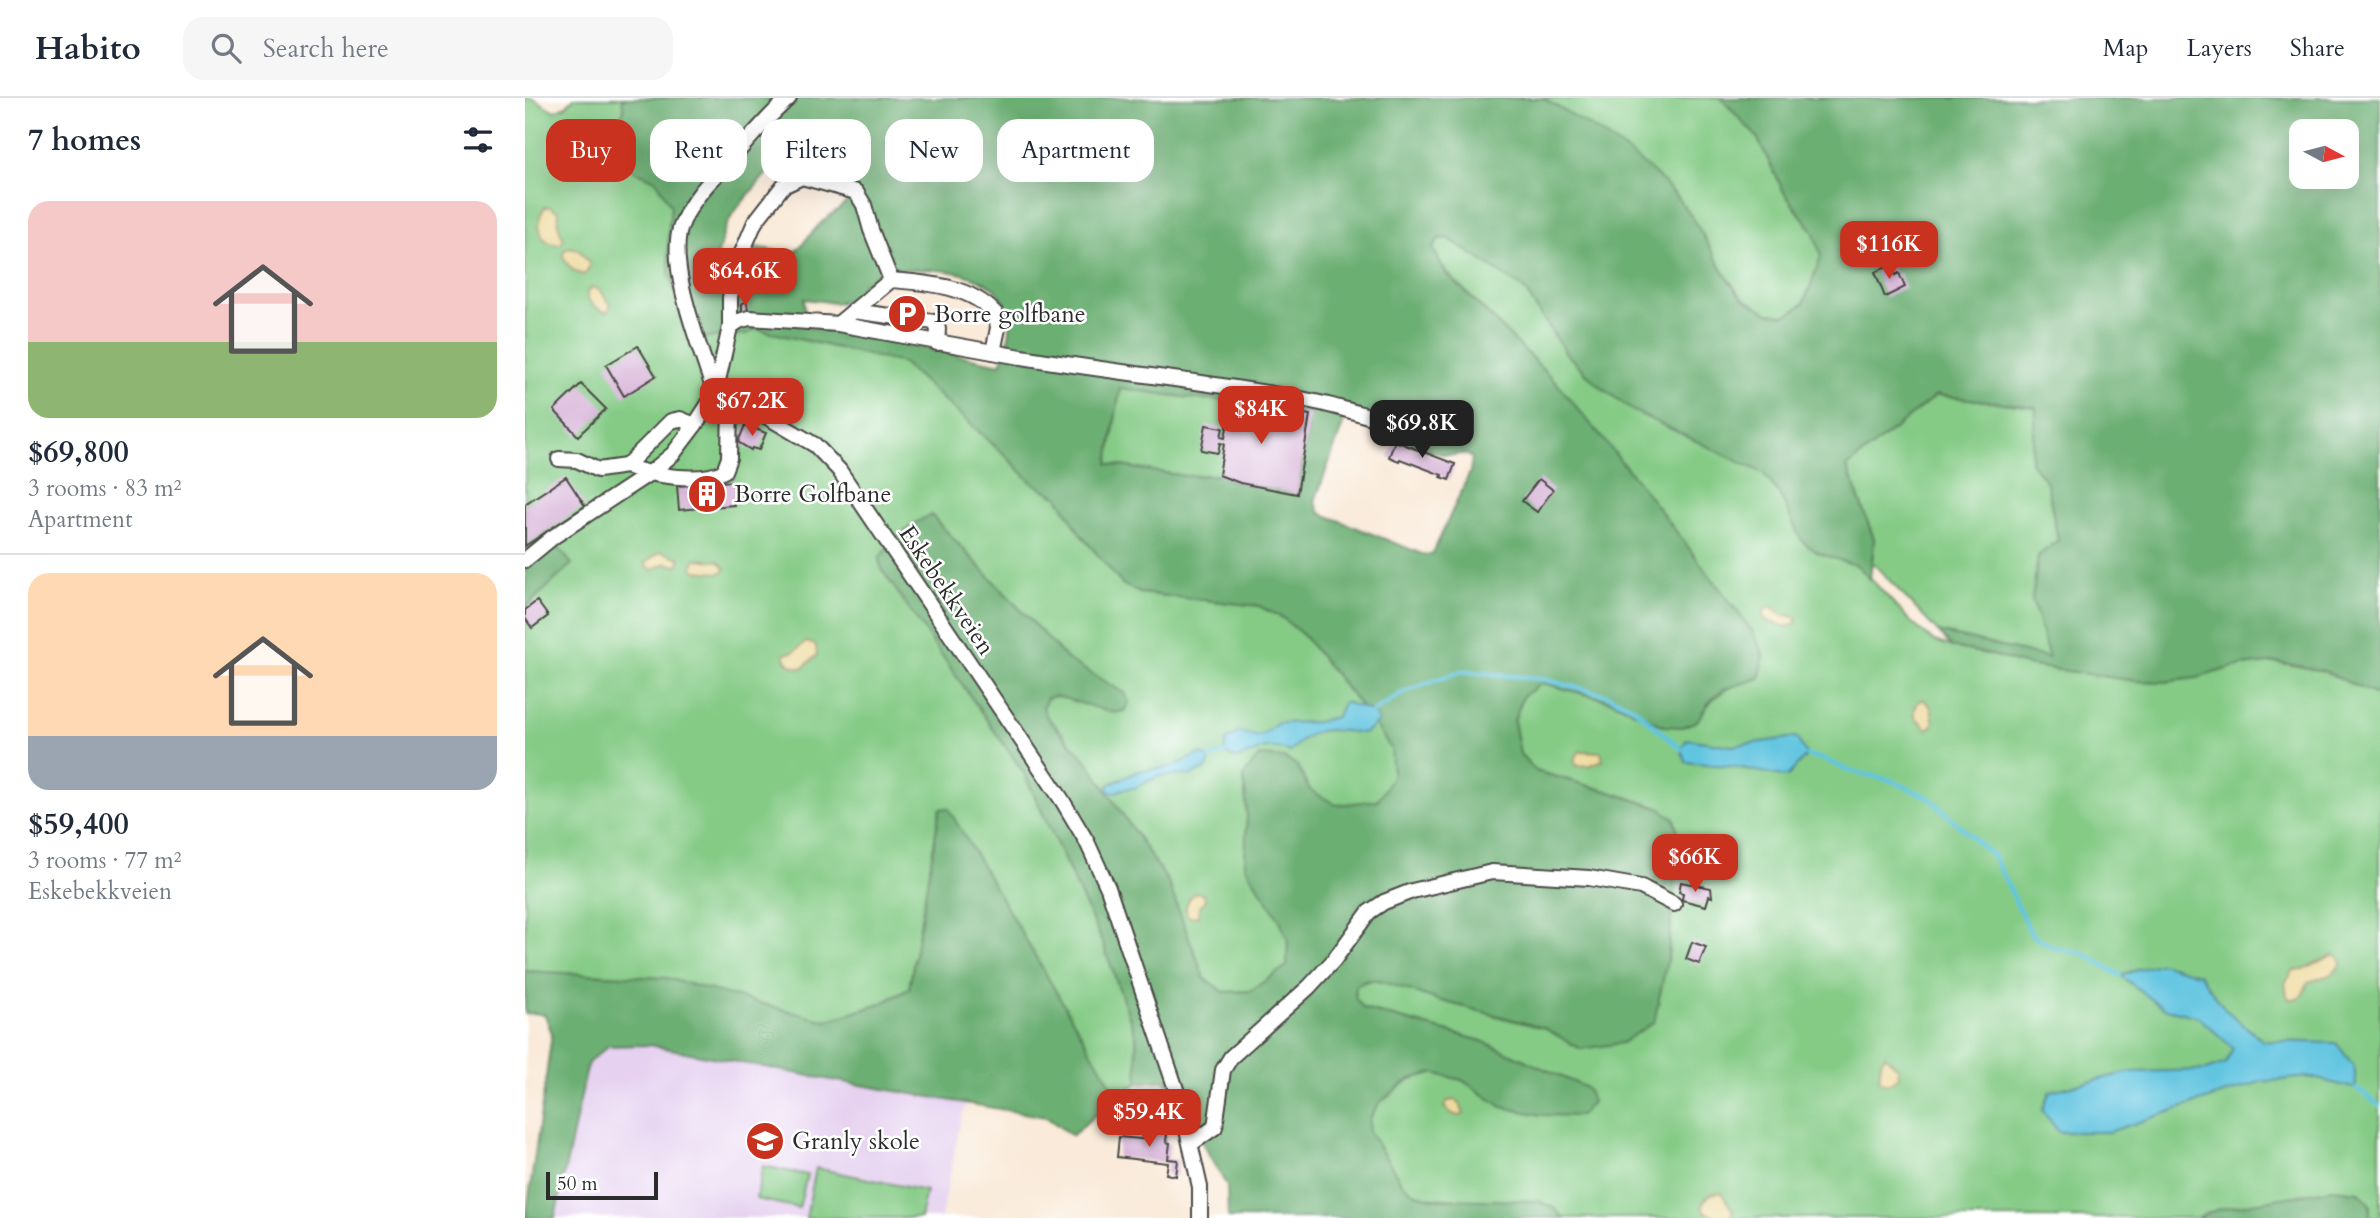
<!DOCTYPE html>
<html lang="en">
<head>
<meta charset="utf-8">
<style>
  :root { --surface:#fff; --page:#f6f6f7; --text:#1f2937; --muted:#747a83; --line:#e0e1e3; --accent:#c8321e }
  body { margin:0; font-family:Cardo,serif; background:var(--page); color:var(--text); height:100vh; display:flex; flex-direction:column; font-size:26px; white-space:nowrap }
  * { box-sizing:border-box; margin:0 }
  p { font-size:23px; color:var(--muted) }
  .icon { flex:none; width:38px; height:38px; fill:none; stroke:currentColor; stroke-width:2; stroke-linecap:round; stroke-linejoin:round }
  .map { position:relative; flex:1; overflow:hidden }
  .drawer { display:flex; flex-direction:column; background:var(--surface); width:525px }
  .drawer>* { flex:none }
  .guide { position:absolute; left:21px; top:21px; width:665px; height:63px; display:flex; gap:14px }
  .needle { width:46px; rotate:97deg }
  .fabs { position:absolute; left:1764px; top:21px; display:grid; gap:14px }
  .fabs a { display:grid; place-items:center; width:70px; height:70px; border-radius:14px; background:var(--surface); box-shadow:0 7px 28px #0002; font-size:35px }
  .scale { position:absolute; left:21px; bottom:18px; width:112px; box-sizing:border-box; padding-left:7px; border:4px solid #2b2b2b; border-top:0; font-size:19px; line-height:24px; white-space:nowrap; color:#2b2b2b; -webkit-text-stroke:5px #fff; paint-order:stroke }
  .price { position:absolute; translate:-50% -60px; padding:0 16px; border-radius:14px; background:var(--accent); color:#fff; font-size:23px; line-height:46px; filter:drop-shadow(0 2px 4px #0008) }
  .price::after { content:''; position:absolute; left:50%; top:42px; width:21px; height:16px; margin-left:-10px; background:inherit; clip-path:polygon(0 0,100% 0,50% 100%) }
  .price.active { background:#222; color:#fff }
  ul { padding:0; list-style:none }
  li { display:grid; align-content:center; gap:14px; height:371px; padding:0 28px }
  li+li { border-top:2px solid var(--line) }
  li span { display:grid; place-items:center; height:217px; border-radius:21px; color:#555 }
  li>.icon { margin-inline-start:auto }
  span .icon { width:126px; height:126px; fill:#fffc; stroke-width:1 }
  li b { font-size:30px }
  h2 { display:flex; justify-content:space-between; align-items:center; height:84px; padding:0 28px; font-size:30px }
  .chip { padding:0 24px; border-radius:21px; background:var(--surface); box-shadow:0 7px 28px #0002; font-size:24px; line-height:63px }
  .chip.active { background:var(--accent); color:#fff }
  header { display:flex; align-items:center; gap:42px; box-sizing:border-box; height:98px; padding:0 35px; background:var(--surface); border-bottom:2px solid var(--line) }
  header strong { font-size:33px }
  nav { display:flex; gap:38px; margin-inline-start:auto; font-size:24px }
  .search { width:490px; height:63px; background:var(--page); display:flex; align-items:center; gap:18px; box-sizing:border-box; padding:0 24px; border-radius:21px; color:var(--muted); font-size:26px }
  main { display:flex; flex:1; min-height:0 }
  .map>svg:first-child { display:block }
  .built { fill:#e6d2f0 }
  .green { fill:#85cb86; stroke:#587b58; stroke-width:2 }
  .forest { fill:#6caf73; stroke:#4c6d4f; stroke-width:2; fill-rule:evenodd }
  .sand { fill:#eeda9e; stroke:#8c8264; stroke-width:2 }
  .water { fill:#62c5e0; stroke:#467886; stroke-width:2 }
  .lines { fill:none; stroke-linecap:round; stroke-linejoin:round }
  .stream { stroke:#62c5e0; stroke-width:4.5 }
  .building { fill:#d6b1d7 }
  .minor-casing { stroke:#4a4845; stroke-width:18 }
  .minor { stroke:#fff; stroke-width:14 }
  .labels { text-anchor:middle; stroke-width:5; stroke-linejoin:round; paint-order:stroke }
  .poi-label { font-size:24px; fill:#2b2b2b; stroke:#fff; text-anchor:start }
  .street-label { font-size:24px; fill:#2b2b2b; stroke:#fff }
</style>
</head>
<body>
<header>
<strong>Habito</strong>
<div class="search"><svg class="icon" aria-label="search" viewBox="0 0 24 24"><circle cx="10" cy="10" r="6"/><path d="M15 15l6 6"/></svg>Search here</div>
<nav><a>Map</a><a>Layers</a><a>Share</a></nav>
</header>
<main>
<section class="drawer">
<h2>7 homes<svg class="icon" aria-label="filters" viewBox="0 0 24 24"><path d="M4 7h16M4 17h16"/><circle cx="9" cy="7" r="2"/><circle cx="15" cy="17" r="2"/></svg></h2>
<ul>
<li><span style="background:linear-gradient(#f6c9c9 65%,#8fb573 0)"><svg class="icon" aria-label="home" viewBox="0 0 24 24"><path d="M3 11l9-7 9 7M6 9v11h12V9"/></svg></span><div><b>$69,800</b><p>3 rooms · 83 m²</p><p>Apartment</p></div></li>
<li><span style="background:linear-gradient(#ffd9b3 75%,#9aa5b1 0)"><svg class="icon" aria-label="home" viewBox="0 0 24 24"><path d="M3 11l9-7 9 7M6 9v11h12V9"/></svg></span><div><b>$59,400</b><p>3 rooms · 77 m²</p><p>Eskebekkveien</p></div></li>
</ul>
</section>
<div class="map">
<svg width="1855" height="1120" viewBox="0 0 1855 1120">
  <rect width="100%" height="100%" fill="#fff"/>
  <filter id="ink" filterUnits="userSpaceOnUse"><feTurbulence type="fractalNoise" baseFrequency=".0143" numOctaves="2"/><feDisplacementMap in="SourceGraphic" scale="14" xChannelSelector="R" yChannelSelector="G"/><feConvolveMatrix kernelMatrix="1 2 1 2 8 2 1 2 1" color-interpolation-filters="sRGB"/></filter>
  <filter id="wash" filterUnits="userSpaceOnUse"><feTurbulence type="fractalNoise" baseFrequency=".00686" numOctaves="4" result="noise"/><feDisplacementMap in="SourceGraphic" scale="28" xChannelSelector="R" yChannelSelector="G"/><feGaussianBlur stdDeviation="1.57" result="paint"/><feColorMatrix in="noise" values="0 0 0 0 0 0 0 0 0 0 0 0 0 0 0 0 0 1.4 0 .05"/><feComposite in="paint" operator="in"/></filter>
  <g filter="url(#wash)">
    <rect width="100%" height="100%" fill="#f9ead9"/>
    <path class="built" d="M124,947L442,1006L436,1020L416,1120H30L63,965L83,948Z"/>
    <g class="green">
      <path d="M0,0H8L29,13L41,8L49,0H97L99,13L83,40L131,82L146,108L143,141L179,240L230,231L378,265L516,390L533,399L556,437L597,486L615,495L734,508L758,520L779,538L845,620L865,639C866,650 870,666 868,677C854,740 756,690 719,677L722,718L720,768L755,822L763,843L762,868L725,893L699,894L679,880L643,784L562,663L510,605L551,567L542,561L407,418L451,606L499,675L578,845L611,938L613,985L592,997L422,710L415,712L384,891L353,907L301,923L141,880L0,873V510L46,466L0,410Z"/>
      <path d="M1017,0H1196L1232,39L1260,96L1288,133L1293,145L1296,158L1283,196L1279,205L1265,215L1258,217L1244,215L1219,201L1195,170L1178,138L1153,99L1142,88L1098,52L1061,27Z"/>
      <path d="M923,140L999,191L1041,255L1072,286L1108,312L1224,368L1248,376L1387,525L1407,542L1427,549L1467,557L1501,567L1611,583L1639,584L1675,579L1708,569L1752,564L1799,573L1855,599V1120H1845V1107L1694,1111L1671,1120H1039L1029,1110L1014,1103C989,1102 908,1105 889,1095C869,1083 855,1055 842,1036L845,1020L854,1005L885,981L908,975L937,982L958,996L957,943L839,911L830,900L831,888C844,880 854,883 868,887L978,920L1019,930L1056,951L1143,859L1153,737L1149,720L1134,710L1082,693L1011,673L995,656L989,623L998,598L1018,585L1087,603L1139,628L1172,623C1192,591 1201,590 1235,580L1031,284L921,174L908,151L913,141Z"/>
      <path d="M595,290L672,301L707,302L785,317L772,396L715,385L694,377L660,378L583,366Z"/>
      <path d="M1411,297L1511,309L1506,365L1522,384L1533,442L1507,501L1525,560L1413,534L1347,464L1349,441L1322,369Z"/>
      <path d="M238,1068L282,1077L274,1110L231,1101Z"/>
      <path d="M291,1070L401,1093L395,1120H281Z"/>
    </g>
    <g class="forest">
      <path d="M97,0H1017C1060,24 1120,60 1151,98C1176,127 1190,163 1212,194L1219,201L1244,215L1258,217L1265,215L1279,205L1296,158L1288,133L1260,96L1232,39L1196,0H1855V599L1799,573L1752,564L1708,569L1672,580L1639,584L1611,583L1501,567L1467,557L1427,549L1413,534L1524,560L1507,501L1513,458L1533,442L1522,384L1506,365L1511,309L1411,297L1322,369L1349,441L1345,481L1333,468L1293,455L1276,442L1255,397L1238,375L1108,313L1072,286L1041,255L999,191L923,140L913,141L908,151L921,175L1031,284L1111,381L1228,534L1239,558L1235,580L1200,591L1184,604L1172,623L1157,629L1139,628L1087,603L1018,585L998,598L989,623L995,656L1011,673L1082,693L1134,710L1149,720L1153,737L1143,859L1129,924L1097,945L1056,951L1019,930L913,902L868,887L849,882L838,883L831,888L830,900L839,911L957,943L1062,990L1067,1004L1055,1018L1016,1017L977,1009L937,982L908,975L885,981L854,1005L845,1020L844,1033L877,1085L891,1096L910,1101L1014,1103L1029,1110L1039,1120H703L702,1088L641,982L613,985L611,938L578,845L499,675L357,472L354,461C363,447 390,420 407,418L542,561L599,595L604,604L599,613L589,615L531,598L522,600L518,609L521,618L562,663L643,784L679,880L699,894L725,893L762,868L763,843L755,822L720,768L722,718L719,677L734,658L759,660L772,667L785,692L812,707L853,702L868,677L866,651L845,619L795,558L779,538L758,520L734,508L615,495L597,486L556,437L533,399L506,384L481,358L378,265L231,231L222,236L179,240L160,233L144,174L143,141L146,108L131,82L87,63L83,40L99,13ZM1776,33H1822V79H1776ZM280,60C296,65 343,76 323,102C317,111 305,116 297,124C288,133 280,143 271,153L265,155L229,149L222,154L205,190L192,187L190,167L200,130L209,114L242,75L264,62ZM358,171C402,171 486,166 485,229C485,241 479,255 476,266L379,246L281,229L279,201L312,205L322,203L331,200L338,186ZM595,290L672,301L707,302L785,317L772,395L715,385L693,377L660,378L583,366ZM820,321C837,322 849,332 865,338C882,345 900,351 917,356C929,360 937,351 947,360L945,374L908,455L903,457L897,456L795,415L790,403Z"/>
      <path d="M0,410L47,466L0,510Z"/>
      <path d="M423,710L592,997L547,1038L521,1019L301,981L124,947L83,948L63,965L30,1120H1L27,936L20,917L9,915L0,916V873L141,880L301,923L353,907L384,891L415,711Z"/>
      <path d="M1808,1091L1834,1094L1845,1107V1120H1671L1694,1111Z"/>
    </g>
    <g class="sand">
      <path d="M20,109H25L34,114L33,127L39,143L35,146C15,149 8,123 20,109Z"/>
      <path d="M45,149L54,152L65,167L62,174L58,177C48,174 43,168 38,159L39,152Z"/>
      <path d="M67,189L75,192L86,207L83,213H78C69,208 62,205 62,194Z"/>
      <path d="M136,453L155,460V464L151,468L141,465L126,472L120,465Z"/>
      <path d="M170,461L194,463L201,471L195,475L170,473L168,468Z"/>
      <path d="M1247,509L1257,517L1267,518L1271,520V525L1262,529L1240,522L1238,518L1241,510Z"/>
      <path d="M281,544L291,547L292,557L278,570C268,570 261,566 259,556L268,554Z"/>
      <path d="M1398,601L1406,609L1409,626L1403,631L1390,619C1389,611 1391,604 1398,601Z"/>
      <path d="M1055,653L1076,654L1078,662L1066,667L1052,668L1049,662Z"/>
      <path d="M671,794L679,797L680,802L674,809L673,818L664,819C657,811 663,800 671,794Z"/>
      <path d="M1810,856L1815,861L1816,866L1808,876L1783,884C1779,894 1778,902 1766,902L1762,898L1760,885L1769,872L1778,871Z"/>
      <path d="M1360,957L1373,970L1374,979L1363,986L1357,984L1354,980L1356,964Z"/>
      <path d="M928,1002L934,1004L939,1016C933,1021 924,1014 919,1009L923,1003Z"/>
      <path d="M1196,1094L1208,1113L1206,1119C1197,1120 1184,1118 1178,1112L1177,1106L1185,1096Z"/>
    </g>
    <g class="water">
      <path d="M819,604L848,614L853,624L840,635C804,633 793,623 765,654C738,644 736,654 711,661L699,655L701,643L713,634L731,638L739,636L753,625L792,624L811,619Z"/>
      <path d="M1271,639L1282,657L1262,679L1211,669L1161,664L1156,651L1162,641L1207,648Z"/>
      <path d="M675,656L685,660L682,670L667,677L634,678L609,690L598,691L589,695L584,693L583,687L614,673L647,669Z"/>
      <path d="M1636,865L1674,876L1701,912L1738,943L1811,945L1829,968L1832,991L1784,979L1735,984L1584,1034H1534L1517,1012L1525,993L1605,974L1681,972L1701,965L1708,950L1673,919L1638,910L1595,877Z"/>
    </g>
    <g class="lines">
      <g class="stream">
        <path d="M848,614L879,594L936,573L1017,581L1082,597L1109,610L1156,651"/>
        <path d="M1282,657L1299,661L1322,672L1365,682L1403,699L1469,759L1507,837L1530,850L1558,855L1595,877"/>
        <path d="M685,660L699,655"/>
        <path d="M1832,991L1855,1008"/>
      </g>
    </g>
    <g id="blocks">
      <g class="building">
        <path d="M1384,143L1387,152L1391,151L1394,159L1383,163L1376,146Z"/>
        <path d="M1366,167L1370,177L1374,175L1380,189L1360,199L1350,174Z"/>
        <path d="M222,204L223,215H217V205Z"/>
        <path d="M113,248L131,278L99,298L81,267Z"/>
        <path d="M56,286L81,311L53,338L29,312Z"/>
        <path d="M707,302L785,317L772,396L715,385L694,377L699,346L695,345L693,355L676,352L681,327L698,330L696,339L700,340Z"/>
        <path d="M220,327L241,335L234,352L227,350L226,352L213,344Z"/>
        <path d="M870,343L930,366L924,382L916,379L917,377L875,361L874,363L864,359Z"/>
        <path d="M41,379L60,408L0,448V406Z"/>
        <path d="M1014,381L1028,392L1012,414L997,403Z"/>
        <path d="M207,383V387H211L213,403L208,404L209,407L154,412L152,388Z"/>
        <path d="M12,503L23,518L7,530L0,520V512Z"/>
        <path d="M1156,784L1186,790L1187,799L1184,798L1181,808L1157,802L1158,795L1154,794Z"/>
        <path d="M1167,844L1181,849L1174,866L1161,861Z"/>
        <path d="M628,1026L643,1027L641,1044L645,1045L643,1061L653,1062L651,1078L641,1076L643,1065L592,1059L594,1039L626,1042Z"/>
      </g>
    </g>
  </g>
  <g filter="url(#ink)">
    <use href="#blocks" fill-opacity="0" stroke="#4a4845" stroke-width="2"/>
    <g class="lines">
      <defs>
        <g id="minor">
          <path d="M264,0C247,15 231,33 216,50C195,74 165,99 155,131C143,173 177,253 190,296L239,317L290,347L314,372L537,702L562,744L583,790L656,1006L675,1089V1120"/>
          <path d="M328,213L409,224L413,231L412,245"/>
          <path d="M205,229L214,223L224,220L313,226L468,254L473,230L471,216C444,187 403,185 366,182L313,226"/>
          <path d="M468,254C574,274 681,282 786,303C812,308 838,317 864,324"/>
          <path d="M34,361L52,362L73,372L101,368L146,323L155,321L170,327"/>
          <path d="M101,368C124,377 176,386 199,373L204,360L205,303"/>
          <path d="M0,462L28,439L125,375L148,356L170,327L190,296L205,229V200L210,171L230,124L258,88L277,79L331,94L339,107L346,132L366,182"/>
          <path d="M667,1045L690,1029L698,972L706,959L784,889L809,862L844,814L859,804L887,793L967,774L1064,780L1116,789L1149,806"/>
        </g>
      </defs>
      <use href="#minor" class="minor-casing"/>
      <use href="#minor" class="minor"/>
    </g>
  </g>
  <defs>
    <symbol id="parking-disc" viewBox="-11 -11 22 22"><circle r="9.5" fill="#c8321e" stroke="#fff"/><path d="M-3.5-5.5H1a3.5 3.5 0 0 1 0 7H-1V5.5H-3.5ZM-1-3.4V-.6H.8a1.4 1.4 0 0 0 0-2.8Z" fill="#fff"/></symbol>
    <symbol id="building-disc" viewBox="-11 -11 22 22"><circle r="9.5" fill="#c8321e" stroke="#fff"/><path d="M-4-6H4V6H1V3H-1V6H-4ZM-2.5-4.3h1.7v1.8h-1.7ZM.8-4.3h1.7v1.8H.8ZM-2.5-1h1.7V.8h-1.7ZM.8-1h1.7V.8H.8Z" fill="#fff"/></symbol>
    <symbol id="school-disc" viewBox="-11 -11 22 22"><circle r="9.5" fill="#c8321e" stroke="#fff"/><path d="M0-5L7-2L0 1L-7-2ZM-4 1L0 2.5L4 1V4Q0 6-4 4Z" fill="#fff"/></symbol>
  </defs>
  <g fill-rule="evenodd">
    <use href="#parking-disc" x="360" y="194" width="44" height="44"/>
    <use href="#building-disc" x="160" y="374" width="44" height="44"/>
    <use href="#school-disc" x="218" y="1021" width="44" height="44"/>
  </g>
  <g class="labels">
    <g class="poi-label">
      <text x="409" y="224">Borre golfbane</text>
      <text x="209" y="404">Borre Golfbane</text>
      <text x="267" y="1051">Granly skole</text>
    </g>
    <g class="street-label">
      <text transform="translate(422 492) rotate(56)" y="8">Eskebekkveien</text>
    </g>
  </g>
</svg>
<div class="fabs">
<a><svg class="needle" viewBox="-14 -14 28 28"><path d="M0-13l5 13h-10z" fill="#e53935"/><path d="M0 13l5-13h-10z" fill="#747a83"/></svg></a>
</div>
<div class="scale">50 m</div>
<b class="price" style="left:1364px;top:183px">$116K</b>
<b class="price" style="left:220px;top:210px">$64.6K</b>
<b class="price" style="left:227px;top:340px">$67.2K</b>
<b class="price" style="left:736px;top:348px">$84K</b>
<b class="price active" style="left:897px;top:362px">$69.8K</b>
<b class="price" style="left:1170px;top:796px">$66K</b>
<b class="price" style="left:624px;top:1051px">$59.4K</b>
<div class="guide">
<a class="chip active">Buy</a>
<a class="chip">Rent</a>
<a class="chip">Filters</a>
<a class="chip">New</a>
<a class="chip">Apartment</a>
</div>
</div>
</main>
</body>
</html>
